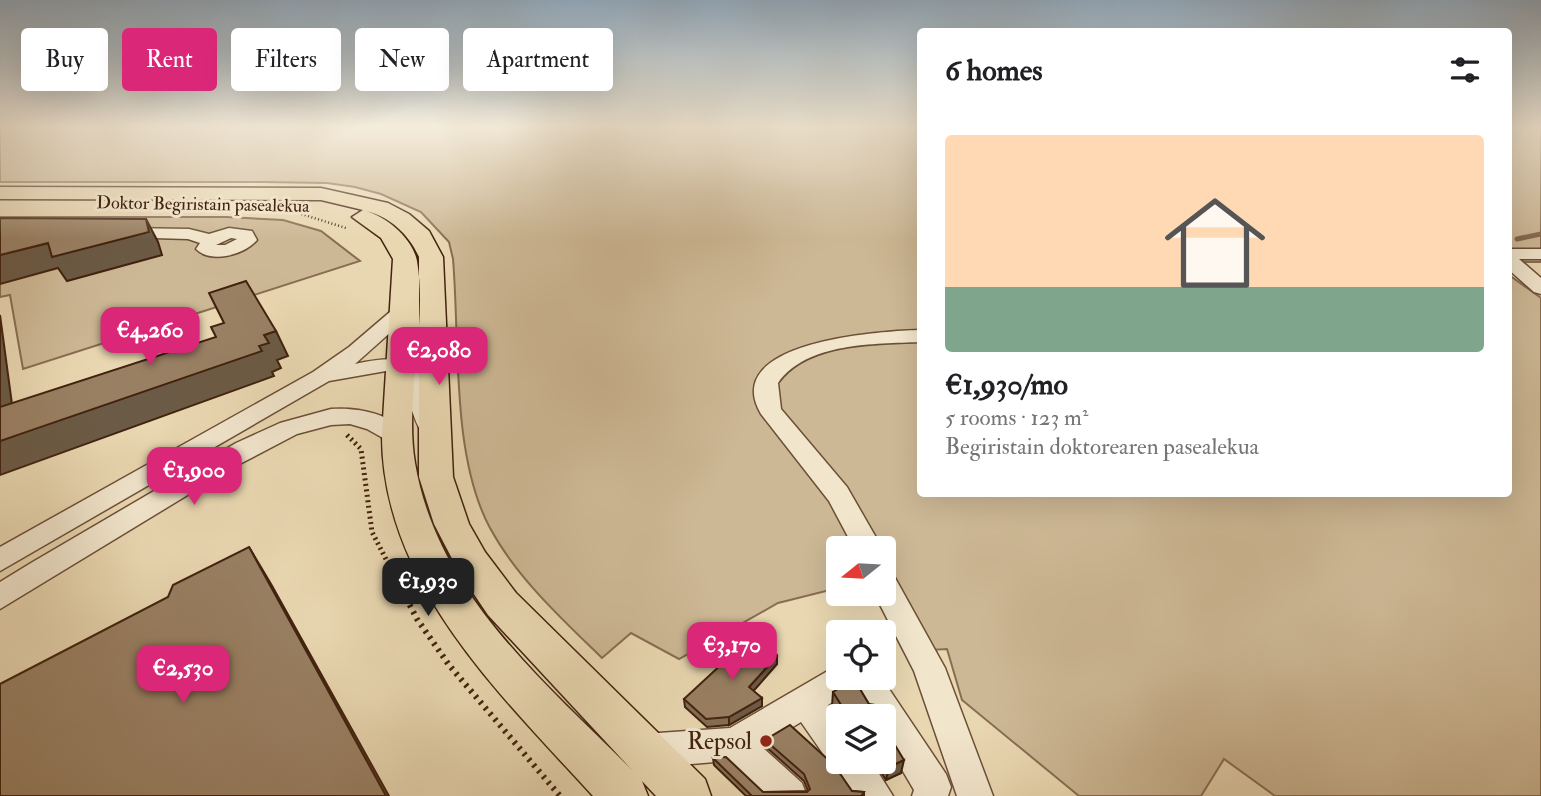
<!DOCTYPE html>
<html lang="en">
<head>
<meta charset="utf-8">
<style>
  :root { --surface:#fff; --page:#f2f2f2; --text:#202124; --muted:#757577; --accent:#db2777 }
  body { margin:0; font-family:"IM FELL Double Pica",serif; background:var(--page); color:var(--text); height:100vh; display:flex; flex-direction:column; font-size:26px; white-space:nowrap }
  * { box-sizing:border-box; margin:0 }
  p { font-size:23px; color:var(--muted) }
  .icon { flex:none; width:38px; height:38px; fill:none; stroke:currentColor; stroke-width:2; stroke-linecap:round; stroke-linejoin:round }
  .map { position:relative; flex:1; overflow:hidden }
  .details { position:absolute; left:917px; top:28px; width:595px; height:469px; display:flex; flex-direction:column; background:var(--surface); border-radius:7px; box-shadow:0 7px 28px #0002 }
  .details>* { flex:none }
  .guide { position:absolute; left:21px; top:28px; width:665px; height:63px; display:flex; gap:14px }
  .needle { width:46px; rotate:252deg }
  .buttons { position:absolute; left:826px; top:536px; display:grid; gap:14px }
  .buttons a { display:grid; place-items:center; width:70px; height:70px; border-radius:7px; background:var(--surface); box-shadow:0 7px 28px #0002; font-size:35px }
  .price { position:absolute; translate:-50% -60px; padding:0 16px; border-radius:14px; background:var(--accent); color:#fff; font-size:23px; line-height:46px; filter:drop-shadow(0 2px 4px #0008) }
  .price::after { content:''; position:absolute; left:50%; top:42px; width:21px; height:16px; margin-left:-10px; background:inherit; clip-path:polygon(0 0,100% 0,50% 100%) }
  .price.selected { background:#222; color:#fff }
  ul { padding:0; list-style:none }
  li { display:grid; align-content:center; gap:14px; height:371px; padding:0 28px }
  li span { display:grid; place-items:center; height:217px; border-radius:7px; color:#555 }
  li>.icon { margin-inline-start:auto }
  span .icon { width:126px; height:126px; fill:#fffc; stroke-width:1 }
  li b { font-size:30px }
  h2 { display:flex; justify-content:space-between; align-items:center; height:84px; padding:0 28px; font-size:30px }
  .tag { padding:0 24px; border-radius:7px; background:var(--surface); box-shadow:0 7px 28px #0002; font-size:24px; line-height:63px }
  .tag.selected { background:var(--accent); color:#fff }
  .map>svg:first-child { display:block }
  .green { fill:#cdb895; stroke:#886d52; stroke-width:2 }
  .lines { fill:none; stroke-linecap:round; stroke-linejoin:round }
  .stream { stroke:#84694f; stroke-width:5 }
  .minor-casing { stroke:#6c4f37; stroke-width:3 }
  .major-casing { stroke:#42220e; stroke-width:3 }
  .path-far2 { stroke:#42220e; stroke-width:2.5; stroke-dasharray:1 2.5; stroke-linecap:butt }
  .path-far1 { stroke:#42220e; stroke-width:5; stroke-dasharray:2 3.5; stroke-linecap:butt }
  .path { stroke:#42220e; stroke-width:6; stroke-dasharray:2.5 5; stroke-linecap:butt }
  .minor { fill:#f1e5cc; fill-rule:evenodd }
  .major { fill:#e9d7b1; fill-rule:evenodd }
  .wall { fill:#846e55; stroke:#42220e; stroke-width:2 }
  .shaded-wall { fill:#6b5a45; stroke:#42220e; stroke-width:2 }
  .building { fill:#998063; stroke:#42220e; stroke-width:2 }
  .poi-dot { fill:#8f2418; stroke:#f1e5cc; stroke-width:2.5 }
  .labels { text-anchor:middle; stroke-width:6; stroke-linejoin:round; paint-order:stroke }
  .far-street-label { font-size:18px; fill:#42220e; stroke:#f1e5cc }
  .near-poi-label { font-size:24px; fill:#42220e; stroke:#f1e5cc; text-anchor:end }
</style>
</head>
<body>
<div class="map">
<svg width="1541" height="796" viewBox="0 0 1541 796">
  <rect width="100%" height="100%" fill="#e9d7b1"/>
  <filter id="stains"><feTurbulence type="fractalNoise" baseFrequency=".00286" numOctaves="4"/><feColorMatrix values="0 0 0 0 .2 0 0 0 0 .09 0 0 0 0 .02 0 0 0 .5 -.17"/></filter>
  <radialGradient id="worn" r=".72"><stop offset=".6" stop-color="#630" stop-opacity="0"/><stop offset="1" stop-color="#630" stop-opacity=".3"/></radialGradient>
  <g class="green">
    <path d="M0,127H920V494H1508L1509,275L1541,298V796H1275L1224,759L1201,796H1079L962,700L947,649L930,650L884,576V548H838V588L778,603L679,659L631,633L602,658C562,619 517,578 490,528C451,456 460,342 453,259L449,242L421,212L381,194L355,187L327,183L263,182H0Z"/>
    <path d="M1509,127H1541V262H1523L1509,249Z"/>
    <path d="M0,217H226L283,220L321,231L360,261L23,369L10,295L0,297Z"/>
  </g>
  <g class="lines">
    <path class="stream" d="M1517,239L1541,234"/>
    <defs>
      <g id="minor">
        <path d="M126,228L189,229L209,234L229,228L252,231L257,240C244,255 211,264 196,249L200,243L188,239L120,237L117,233ZM231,238L237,239L225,245H216Z"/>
        <path d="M1508,249H1541V259H1519L1541,278V294L1534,292L1508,269Z"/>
        <path d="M404,304L414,310L411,314L355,364C382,358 414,352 428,385C434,399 433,413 442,427L438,433H422C409,412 410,391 395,372L386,371L329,381L0,571V547L313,372L349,347L397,306Z"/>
        <path d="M920,330V342C875,344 807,342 778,383L781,409L847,487L882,548H854L829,501L761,414C718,341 882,331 920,330Z"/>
        <path d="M331,409C358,407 396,414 411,439L408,445L399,447L367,429L350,424L331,425L297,434L232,468L0,609V582L31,563L236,443L280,423Z"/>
        <path d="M884,572L894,576L945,668L993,796H957L914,671L874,593H884Z"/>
        <path d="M838,665V677H881L946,774L951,787L948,796H912L914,790L884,739V716H869L853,689L828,705L838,719V761H871L893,796H853L837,773L832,760L826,758L801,722L761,746L802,783L807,796H763L727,761L644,768L632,763L627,751L632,739L644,734L730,728Z"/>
      </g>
      <path id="major" d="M0,187L321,188L388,203L409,214L429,231L443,257L453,477L469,524L485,552L516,593L705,779L711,796H656L642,781L648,796H593C500,694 382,583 382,435L393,259L381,238L352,217L363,210L321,200L0,199ZM366,211C391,217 409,235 419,257V477L434,524L459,572L488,615L632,770C543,681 437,593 415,463C404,399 428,325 417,261C413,239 387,217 366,211Z"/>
    </defs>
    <use href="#minor" class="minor-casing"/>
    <use href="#major" class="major-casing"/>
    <path class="path-far2" d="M298,213L346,228"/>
    <path class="path-far1" d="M347,435L361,449L372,532L390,567"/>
    <path class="path" d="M389,565L417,619L449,665L560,796"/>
    <use href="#minor" class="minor"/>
    <use href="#major" class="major"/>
  </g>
  <g class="wall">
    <path d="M777,664L753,691L762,698V706L729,725L707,727L685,707L684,699Z"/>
    <path d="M833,692L869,704L882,716H838L832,706Z"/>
    <path d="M884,721V727L901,773L886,780L874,761H884Z"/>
    <path d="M765,740L852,791L864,792V796H746L714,765L713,758L763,792L808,791L804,781L765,746Z"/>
  </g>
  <g class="shaded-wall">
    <path d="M146,219L158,242L162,255L67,281L58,268L0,284V255Z"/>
    <path d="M0,315L16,434L0,414Z"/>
    <path d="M276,331L288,356L277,360L281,368L272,372L274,376L0,475V441L259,346L264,335Z"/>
    <path d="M249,547L271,584L389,796H386Z"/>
    <path d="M777,656V664L750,695L749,687Z"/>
    <path d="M762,698V706L729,725V717Z"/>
    <path d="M904,760L901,773L886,780L889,767Z"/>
  </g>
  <g class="building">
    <path d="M0,218L146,219L149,232L52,257L48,243L0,255Z"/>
    <path d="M246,281L276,331L264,335L269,343L259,346L262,351L0,441V407L216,337L211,327L224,323L209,293Z"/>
    <path d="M249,547L386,796H0V684L168,597L173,585Z"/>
    <path d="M752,636L777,656L749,687L762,698L729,717L706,719L684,699Z"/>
    <path d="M854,679L869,704L875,705L882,716H848L833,692Z"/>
    <path d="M884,721V727L904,760L889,767L884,760Z"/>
    <path d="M790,725L834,765L852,791L864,792L861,796H752L713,758L726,757L763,792H807L810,789L804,774L765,740Z"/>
  </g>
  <linearGradient id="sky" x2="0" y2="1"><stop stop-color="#91a9bc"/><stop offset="0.53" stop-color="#f5eddc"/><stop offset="1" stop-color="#f5eddc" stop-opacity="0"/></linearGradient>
  <rect width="1541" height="239" fill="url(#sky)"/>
  <circle class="poi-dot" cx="766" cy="741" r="7"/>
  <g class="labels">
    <g class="far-street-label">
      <text transform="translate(203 204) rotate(1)" y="6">Doktor Begiristain pasealekua</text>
    </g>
    <g class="near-poi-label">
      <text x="752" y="749">Repsol</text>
    </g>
  </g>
  <rect width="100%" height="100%" filter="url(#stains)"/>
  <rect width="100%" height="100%" fill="url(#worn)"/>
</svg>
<div class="buttons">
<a><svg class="needle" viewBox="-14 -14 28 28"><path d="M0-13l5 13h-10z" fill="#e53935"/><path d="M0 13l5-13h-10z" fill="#757577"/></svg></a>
<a><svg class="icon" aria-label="locate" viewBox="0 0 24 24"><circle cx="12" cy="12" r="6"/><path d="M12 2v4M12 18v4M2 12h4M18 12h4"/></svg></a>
<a><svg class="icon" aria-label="layers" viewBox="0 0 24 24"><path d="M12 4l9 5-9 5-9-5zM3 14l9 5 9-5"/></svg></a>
</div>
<b class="price" style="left:150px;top:367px">€4,260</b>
<b class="price" style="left:439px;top:387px">€2,080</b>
<b class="price" style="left:194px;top:507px">€1,900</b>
<b class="price selected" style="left:428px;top:618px">€1,930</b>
<b class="price" style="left:732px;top:682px">€3,170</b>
<b class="price" style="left:183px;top:705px">€2,530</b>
<div class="guide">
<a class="tag">Buy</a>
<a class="tag selected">Rent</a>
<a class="tag">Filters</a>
<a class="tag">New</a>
<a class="tag">Apartment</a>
</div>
<section class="details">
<h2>6 homes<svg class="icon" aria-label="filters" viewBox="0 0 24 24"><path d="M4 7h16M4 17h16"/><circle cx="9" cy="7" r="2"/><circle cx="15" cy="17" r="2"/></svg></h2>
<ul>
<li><span style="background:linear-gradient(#ffd9b3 70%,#7fa58c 0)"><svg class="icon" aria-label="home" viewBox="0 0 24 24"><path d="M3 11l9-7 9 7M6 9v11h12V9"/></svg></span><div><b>€1,930/mo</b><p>5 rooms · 123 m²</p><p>Begiristain doktorearen pasealekua</p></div></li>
</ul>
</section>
</div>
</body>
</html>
